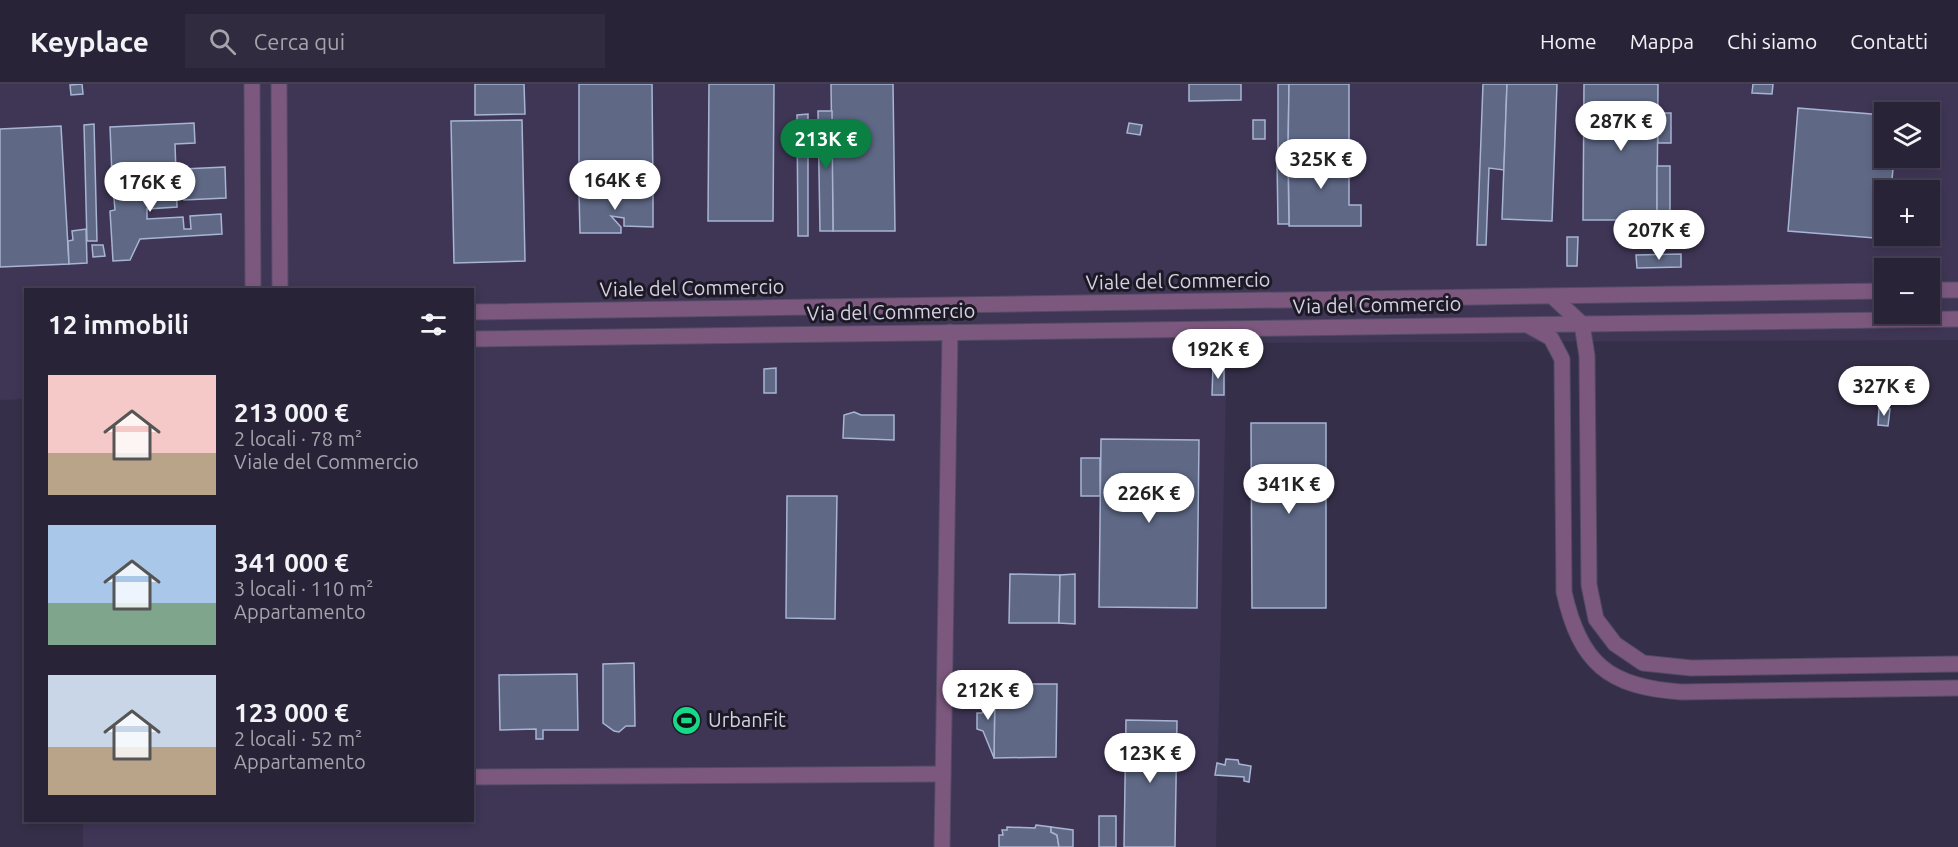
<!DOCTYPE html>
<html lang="it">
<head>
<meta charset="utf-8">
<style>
  :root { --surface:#282337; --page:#302b3f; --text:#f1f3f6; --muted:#a5a4ad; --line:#444052; --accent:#0b8043 }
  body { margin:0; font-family:Ubuntu,sans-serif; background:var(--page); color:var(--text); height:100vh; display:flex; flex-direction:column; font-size:22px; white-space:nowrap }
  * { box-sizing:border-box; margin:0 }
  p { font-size:20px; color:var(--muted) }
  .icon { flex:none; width:33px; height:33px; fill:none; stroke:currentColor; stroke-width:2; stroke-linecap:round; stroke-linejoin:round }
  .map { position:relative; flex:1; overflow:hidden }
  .details { position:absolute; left:24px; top:204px; width:450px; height:534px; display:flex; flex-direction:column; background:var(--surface); border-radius:0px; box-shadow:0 3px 9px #0003,0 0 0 2px var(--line) }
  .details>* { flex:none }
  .buttons { position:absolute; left:1874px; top:18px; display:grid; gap:12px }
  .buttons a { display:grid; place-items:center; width:66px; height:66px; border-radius:0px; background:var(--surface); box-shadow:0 3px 9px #0003,0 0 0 2px var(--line); font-size:30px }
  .price { position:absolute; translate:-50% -51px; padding:0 14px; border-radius:21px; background:#fff; color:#222; font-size:20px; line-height:39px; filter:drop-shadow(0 2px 3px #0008) }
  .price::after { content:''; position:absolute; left:50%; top:36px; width:18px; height:14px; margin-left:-9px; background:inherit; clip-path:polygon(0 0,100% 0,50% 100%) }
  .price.selected { background:var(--accent); color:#fff }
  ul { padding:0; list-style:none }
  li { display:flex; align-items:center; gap:18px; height:150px; padding:0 24px }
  li span { display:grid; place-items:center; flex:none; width:168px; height:120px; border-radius:0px; color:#555 }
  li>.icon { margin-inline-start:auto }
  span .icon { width:72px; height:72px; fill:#fffc; stroke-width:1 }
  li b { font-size:26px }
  h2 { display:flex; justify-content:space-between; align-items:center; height:72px; padding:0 24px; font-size:26px }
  header { display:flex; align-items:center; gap:36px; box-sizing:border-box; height:84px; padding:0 30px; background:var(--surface); border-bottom:2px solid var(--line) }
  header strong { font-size:28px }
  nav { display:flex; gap:33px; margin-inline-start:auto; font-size:21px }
  .search { width:420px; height:54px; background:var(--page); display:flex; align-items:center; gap:15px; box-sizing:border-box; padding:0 21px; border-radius:0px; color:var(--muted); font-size:22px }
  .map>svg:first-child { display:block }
  .built { fill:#3f3656; fill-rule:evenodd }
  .building { fill:#5f6986; stroke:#a8b4d3; stroke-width:1.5 }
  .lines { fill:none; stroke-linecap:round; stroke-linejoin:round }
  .minor-casing { stroke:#534c65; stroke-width:17 }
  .minor { stroke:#7c587f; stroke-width:15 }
  .labels { text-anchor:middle; stroke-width:6; stroke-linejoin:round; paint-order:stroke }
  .street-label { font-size:20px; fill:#d5d1e2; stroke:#1d1a26 }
  .poi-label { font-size:20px; fill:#d5d1e2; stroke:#1d1a26; text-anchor:start }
</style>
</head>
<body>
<header>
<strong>Keyplace</strong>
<div class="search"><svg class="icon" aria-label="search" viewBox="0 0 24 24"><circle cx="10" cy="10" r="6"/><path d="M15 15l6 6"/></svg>Cerca qui</div>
<nav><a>Home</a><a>Mappa</a><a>Chi siamo</a><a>Contatti</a></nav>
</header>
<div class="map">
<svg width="1958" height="763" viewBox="0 0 1958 763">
  <rect width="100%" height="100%" fill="#362f49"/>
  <path class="built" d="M0,0H1958V256L1227,259L1216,763H83V737L472,736V206H26L25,315L0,316ZM1884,28H1929V74H1884ZM1884,106H1929V152H1884ZM1884,184H1929V230H1884Z"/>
  <g class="building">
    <path d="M82,0L83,10L71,11L70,1Z"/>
    <path d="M475,0H524L525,30L475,31Z"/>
    <path d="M579,0H652L653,108H579Z"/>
    <path d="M709,0H774L773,137H708Z"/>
    <path d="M831,0H893L895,147H833Z"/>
    <path d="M1189,0H1241V16L1189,17Z"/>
    <path d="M1278,0H1289L1288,76H1278Z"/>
    <path d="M1289,0H1349V67L1288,68Z"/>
    <path d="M1483,0H1507L1504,86L1489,84L1486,161H1477Z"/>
    <path d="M1507,0H1557L1552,137L1502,135Z"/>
    <path d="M1584,0H1658L1657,136H1583Z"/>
    <path d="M1753,0H1773L1772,10L1752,9Z"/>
    <path d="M1798,24L1884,31V74H1894L1891,106H1884V152H1887V155L1788,147Z"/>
    <path d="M818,27H832L833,147H820Z"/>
    <rect x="1658" y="29" width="13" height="30"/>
    <path d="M808,30V152H798L797,31Z"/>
    <path d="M522,36L525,177L454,179L451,37Z"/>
    <rect x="1253" y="36" width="12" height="19"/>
    <path d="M194,39L195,59L175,60L176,89L112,92L110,43Z"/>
    <path d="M1129,39L1142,41L1140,51L1127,49Z"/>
    <path d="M94,40L97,157H87L84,41Z"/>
    <path d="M61,42L69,180L0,183V45Z"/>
    <path d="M1349,67V121H1361V142H1289L1288,68Z"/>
    <path d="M1277,76H1288L1289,140H1278Z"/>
    <rect x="1657" y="82" width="13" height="54"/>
    <path d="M225,83L226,114L184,116L183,85Z"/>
    <path d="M176,89L177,123L147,125V135L183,133L184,145H191L190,132L221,130L222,150L140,155L130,176L113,177L110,127L115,126L112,92Z"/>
    <path d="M579,108H653V143L624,142V134L611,132L621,143V149H580Z"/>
    <rect x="1637" y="136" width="12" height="12"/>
    <path d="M86,145L87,179L69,180L68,157L73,156L72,147Z"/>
    <path d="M1567,153H1578L1577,182H1567Z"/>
    <path d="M92,161H103L105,172L93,173Z"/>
    <path d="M1681,170V183L1637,184L1636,171Z"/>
    <path d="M1213,281H1224V311H1212Z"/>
    <path d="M776,284V309H764V285Z"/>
    <path d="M1879,324L1890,325L1888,342L1878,341Z"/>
    <path d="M854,328L861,331H894V356L843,354L844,331Z"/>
    <path d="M1251,339H1326V524H1252Z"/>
    <path d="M1101,355L1199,356L1197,524L1099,523Z"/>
    <rect x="1081" y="374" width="19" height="38"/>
    <path d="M787,412H837L835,535L786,534Z"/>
    <path d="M1010,490L1060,491L1059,539H1009Z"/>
    <path d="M1075,490V540L1059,539L1060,491Z"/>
    <path d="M634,579L635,642H626L619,648L614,647L603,639V580Z"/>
    <path d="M577,590L578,646H543V655H536V645L500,646L499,591Z"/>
    <path d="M995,600H1057L1056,673L994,674Z"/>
    <path d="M995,600L994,674L983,647L977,645V629H982Z"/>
    <path d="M1126,636L1177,637L1175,763H1124Z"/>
    <path d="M1226,675L1238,676L1239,680L1251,682L1249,698L1244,697V693L1215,691L1217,679L1225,681Z"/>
    <rect x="1099" y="732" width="17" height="31"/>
    <path d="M1036,741L1051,743V748L1057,751L1059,763H999V751H1003L1002,746H1007V743L1035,744Z"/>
    <path d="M1051,743L1073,746V763H1059L1057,751L1051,748Z"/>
  </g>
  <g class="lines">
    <defs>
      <g id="minor">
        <path d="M252,0L253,206"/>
        <path d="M279,0L280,206"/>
        <path d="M1929,206H1958"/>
        <path d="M1552,212L1582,240L1587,272L1589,501L1596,535L1615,560L1643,579L1691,584L1958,580"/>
        <path d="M472,228L1884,207"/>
        <path d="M1529,242L1551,254L1562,275L1564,508C1580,579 1608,603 1681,608L1958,604"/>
        <path d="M472,255L1958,235"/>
        <path d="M472,693L943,690"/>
        <path d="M942,763L950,248"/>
      </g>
    </defs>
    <use href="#minor" class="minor-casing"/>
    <use href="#minor" class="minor"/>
  </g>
  <defs>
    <symbol id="stadium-disc" viewBox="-11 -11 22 22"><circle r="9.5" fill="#16d989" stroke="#1d1a26"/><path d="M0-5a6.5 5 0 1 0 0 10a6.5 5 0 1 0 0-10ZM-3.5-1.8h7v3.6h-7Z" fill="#111"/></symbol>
  </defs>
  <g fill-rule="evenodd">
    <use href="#stadium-disc" x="670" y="620" width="33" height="33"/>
  </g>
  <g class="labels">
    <g class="street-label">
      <text transform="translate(1178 197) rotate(-1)" y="7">Viale del Commercio</text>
      <text transform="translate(692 204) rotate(-1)" y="7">Viale del Commercio</text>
      <text transform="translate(1377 221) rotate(-1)" y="7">Via del Commercio</text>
      <text transform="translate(891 228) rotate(-1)" y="7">Via del Commercio</text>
    </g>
    <g class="poi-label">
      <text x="708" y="643">UrbanFit</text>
    </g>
  </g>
</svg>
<div class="buttons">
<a><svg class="icon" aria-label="layers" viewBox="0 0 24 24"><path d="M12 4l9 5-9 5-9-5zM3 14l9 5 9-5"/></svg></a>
<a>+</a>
<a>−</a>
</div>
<b class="price" style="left:1621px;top:68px">287K €</b>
<b class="price selected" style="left:826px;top:86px">213K €</b>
<b class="price" style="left:1321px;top:106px">325K €</b>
<b class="price" style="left:615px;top:127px">164K €</b>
<b class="price" style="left:150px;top:129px">176K €</b>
<b class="price" style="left:1659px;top:177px">207K €</b>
<b class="price" style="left:1218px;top:296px">192K €</b>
<b class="price" style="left:1884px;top:333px">327K €</b>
<b class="price" style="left:1289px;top:431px">341K €</b>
<b class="price" style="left:1149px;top:440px">226K €</b>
<b class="price" style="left:988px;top:637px">212K €</b>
<b class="price" style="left:1150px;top:700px">123K €</b>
<section class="details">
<h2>12 immobili<svg class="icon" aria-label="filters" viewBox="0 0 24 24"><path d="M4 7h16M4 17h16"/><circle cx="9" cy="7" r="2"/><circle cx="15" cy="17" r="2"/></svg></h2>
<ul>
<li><span style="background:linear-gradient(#f6c9c9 65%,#b9a48a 0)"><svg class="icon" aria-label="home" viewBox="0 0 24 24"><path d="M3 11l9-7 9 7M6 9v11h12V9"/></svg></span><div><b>213 000 €</b><p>2 locali · 78 m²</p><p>Viale del Commercio</p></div></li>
<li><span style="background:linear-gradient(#a9c7e8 65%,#7fa58c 0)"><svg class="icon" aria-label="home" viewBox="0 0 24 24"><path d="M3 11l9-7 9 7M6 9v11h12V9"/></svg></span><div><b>341 000 €</b><p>3 locali · 110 m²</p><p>Appartamento</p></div></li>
<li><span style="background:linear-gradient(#c9d6e8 60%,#b9a48a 0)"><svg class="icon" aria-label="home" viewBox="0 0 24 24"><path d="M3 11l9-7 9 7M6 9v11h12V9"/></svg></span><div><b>123 000 €</b><p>2 locali · 52 m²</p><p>Appartamento</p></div></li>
</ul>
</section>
</div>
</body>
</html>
